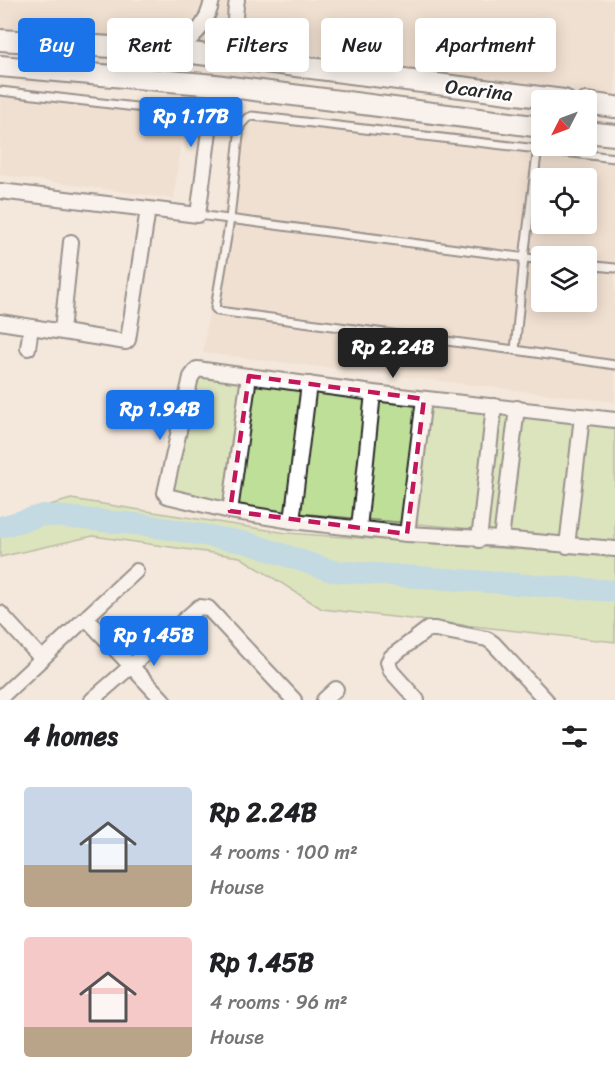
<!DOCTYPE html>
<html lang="en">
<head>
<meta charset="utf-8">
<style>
  :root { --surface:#fff; --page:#f2f2f2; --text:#202124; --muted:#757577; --accent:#1a73e8 }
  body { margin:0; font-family:Sriracha,sans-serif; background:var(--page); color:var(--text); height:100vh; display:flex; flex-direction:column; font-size:22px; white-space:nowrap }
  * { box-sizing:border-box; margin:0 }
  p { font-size:20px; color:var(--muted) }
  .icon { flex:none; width:33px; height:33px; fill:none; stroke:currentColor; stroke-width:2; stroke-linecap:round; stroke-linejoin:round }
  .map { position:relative; height:700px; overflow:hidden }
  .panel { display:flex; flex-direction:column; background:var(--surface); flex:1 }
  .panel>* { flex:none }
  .banner { position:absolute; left:18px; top:18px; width:579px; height:54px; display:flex; gap:12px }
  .needle { width:39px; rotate:228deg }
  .controls { position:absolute; left:531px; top:90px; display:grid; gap:12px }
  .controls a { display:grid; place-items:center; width:66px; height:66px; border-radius:6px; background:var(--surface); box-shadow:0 3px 15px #0003; font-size:30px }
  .price { position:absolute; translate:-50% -51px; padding:0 14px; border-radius:6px; background:var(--accent); color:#fff; font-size:20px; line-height:39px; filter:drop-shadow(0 2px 3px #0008) }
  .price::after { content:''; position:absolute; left:50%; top:36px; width:18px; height:14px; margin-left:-9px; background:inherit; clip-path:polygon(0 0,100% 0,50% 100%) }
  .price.current { background:#222; color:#fff }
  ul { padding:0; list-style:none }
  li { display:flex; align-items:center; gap:18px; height:150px; padding:0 24px }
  li span { display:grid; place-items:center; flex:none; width:168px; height:120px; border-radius:6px; color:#555 }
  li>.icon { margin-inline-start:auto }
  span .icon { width:72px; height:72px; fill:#fffc; stroke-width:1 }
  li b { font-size:26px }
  h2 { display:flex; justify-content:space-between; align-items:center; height:72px; padding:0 24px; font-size:26px }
  .pill { padding:0 21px; border-radius:6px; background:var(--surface); box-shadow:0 3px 15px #0003; font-size:21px; line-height:54px }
  .pill.current { background:var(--accent); color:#fff }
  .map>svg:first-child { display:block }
  .built { fill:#ecd8c4; fill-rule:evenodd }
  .green { fill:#bedf98; stroke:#748562; stroke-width:1.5 }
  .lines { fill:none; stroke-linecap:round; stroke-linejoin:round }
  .river { stroke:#89c9ea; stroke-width:22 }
  .service-casing { stroke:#2b2b2b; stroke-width:11 }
  .minor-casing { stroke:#2b2b2b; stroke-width:18 }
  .secondary-casing { stroke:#2b2b2b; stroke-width:24 }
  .service { stroke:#fff; stroke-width:7 }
  .minor { stroke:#fff; stroke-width:14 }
  .secondary { stroke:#fff; stroke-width:20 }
  .marked { fill:none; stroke:#c2185b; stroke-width:4.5; stroke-dasharray:12 8; stroke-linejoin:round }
  .labels { text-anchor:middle; stroke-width:4.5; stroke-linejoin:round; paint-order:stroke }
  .street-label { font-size:20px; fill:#2b2b2b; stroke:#fff }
</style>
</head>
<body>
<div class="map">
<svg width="615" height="700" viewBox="0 0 615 700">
  <rect width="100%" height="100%" fill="#f4e8dc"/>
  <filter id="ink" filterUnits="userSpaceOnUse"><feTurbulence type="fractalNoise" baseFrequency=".0167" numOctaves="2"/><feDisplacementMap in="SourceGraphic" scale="12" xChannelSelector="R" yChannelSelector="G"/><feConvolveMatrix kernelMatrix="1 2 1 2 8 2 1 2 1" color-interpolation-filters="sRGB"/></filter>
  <g filter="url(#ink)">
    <g class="built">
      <path d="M0,0H615V107L586,100H564L0,40Z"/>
      <path d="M0,84L184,113L174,199L0,175Z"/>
      <path d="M237,111L615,161V402L203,353ZM542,178H586V224H542ZM542,256H586V302H542Z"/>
    </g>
    <g class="green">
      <path d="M196,373L615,421V542L164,501Z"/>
      <path d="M71,499L287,533L615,556V642L322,609L240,557L93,536L0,557V519Z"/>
    </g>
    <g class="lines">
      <path class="river" d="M0,527L43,515L146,525L248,543L332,571L615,591"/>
      <defs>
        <g id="service">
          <path d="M0,91L212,116"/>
          <path d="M615,158L252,116L247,118L240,126L230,219L215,308L218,311L515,350L615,365"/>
          <path d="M198,215L542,260"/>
          <path d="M586,265L615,268"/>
          <path d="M515,350L524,258L540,130"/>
        </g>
        <g id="minor">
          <path d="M237,0C231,34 238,39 258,63"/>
          <path d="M176,51C195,35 207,26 212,0"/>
          <path d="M0,191L198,215L215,85"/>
          <path d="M0,322L126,342L128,340L148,209"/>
          <path d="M62,331L71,242"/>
          <path d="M28,348L31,327"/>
          <path d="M615,420L373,393L197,369L191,377L165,493L167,496L230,511L292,521L407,534L501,539L615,549"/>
          <path d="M230,511L249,376"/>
          <path d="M292,521L309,384"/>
          <path d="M359,528L373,393"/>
          <path d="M407,534L424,399"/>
          <path d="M501,539L517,408"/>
          <path d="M479,540L494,406"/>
          <path d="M567,546L582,416"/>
          <path d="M0,613L42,659"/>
          <path d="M86,618L163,700"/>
          <path d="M0,698L136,571"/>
          <path d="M92,700L199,607L208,608L294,700"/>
          <path d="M324,700L336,689"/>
          <path d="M417,700L391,671L388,662L391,657L428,629H435L487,639L493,643L546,700"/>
        </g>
        <g id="secondary">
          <path d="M0,40L176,51L564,100"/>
          <path d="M0,66L215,85L542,127"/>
          <path d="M586,103L615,107"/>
          <path d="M586,132L615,135"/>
        </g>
      </defs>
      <use href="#service" class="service-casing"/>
      <use href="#minor" class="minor-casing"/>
      <use href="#secondary" class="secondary-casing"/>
      <use href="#service" class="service"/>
      <use href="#minor" class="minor"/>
      <use href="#secondary" class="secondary"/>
    </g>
  </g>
  <path d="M0 0H615V700H0ZM249,376L424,399L407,534L230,511Z" fill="#f4e8dc" fill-opacity=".55" fill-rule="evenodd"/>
  <path class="marked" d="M249,376L424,399L407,534L230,511Z"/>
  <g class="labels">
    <g class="street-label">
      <text transform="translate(479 90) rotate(7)" y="7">Ocarina</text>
    </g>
  </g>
</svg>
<div class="controls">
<a><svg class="needle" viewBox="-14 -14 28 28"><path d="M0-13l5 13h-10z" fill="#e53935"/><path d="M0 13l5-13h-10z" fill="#757577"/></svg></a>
<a><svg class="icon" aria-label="locate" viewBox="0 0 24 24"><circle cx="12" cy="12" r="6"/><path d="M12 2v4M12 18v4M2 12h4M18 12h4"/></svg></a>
<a><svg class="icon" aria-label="layers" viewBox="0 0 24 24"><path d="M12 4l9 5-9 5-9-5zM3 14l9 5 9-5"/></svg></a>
</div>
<b class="price" style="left:191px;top:148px">Rp 1.17B</b>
<b class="price current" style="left:393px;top:379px">Rp 2.24B</b>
<b class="price" style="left:160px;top:441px">Rp 1.94B</b>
<b class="price" style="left:154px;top:667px">Rp 1.45B</b>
<div class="banner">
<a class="pill current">Buy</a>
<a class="pill">Rent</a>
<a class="pill">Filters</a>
<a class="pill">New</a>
<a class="pill">Apartment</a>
</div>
</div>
<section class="panel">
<h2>4 homes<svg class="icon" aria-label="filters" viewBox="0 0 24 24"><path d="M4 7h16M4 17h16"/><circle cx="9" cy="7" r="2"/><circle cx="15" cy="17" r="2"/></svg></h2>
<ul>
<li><span style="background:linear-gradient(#c9d6e8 65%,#b9a48a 0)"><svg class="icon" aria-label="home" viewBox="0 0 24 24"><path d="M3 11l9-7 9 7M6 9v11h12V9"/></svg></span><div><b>Rp 2.24B</b><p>4 rooms · 100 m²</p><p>House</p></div></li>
<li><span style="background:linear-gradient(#f6c9c9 75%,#b9a48a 0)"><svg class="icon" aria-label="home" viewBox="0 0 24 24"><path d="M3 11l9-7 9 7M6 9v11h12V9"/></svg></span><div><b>Rp 1.45B</b><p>4 rooms · 96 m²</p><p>House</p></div></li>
</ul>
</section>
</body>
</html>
